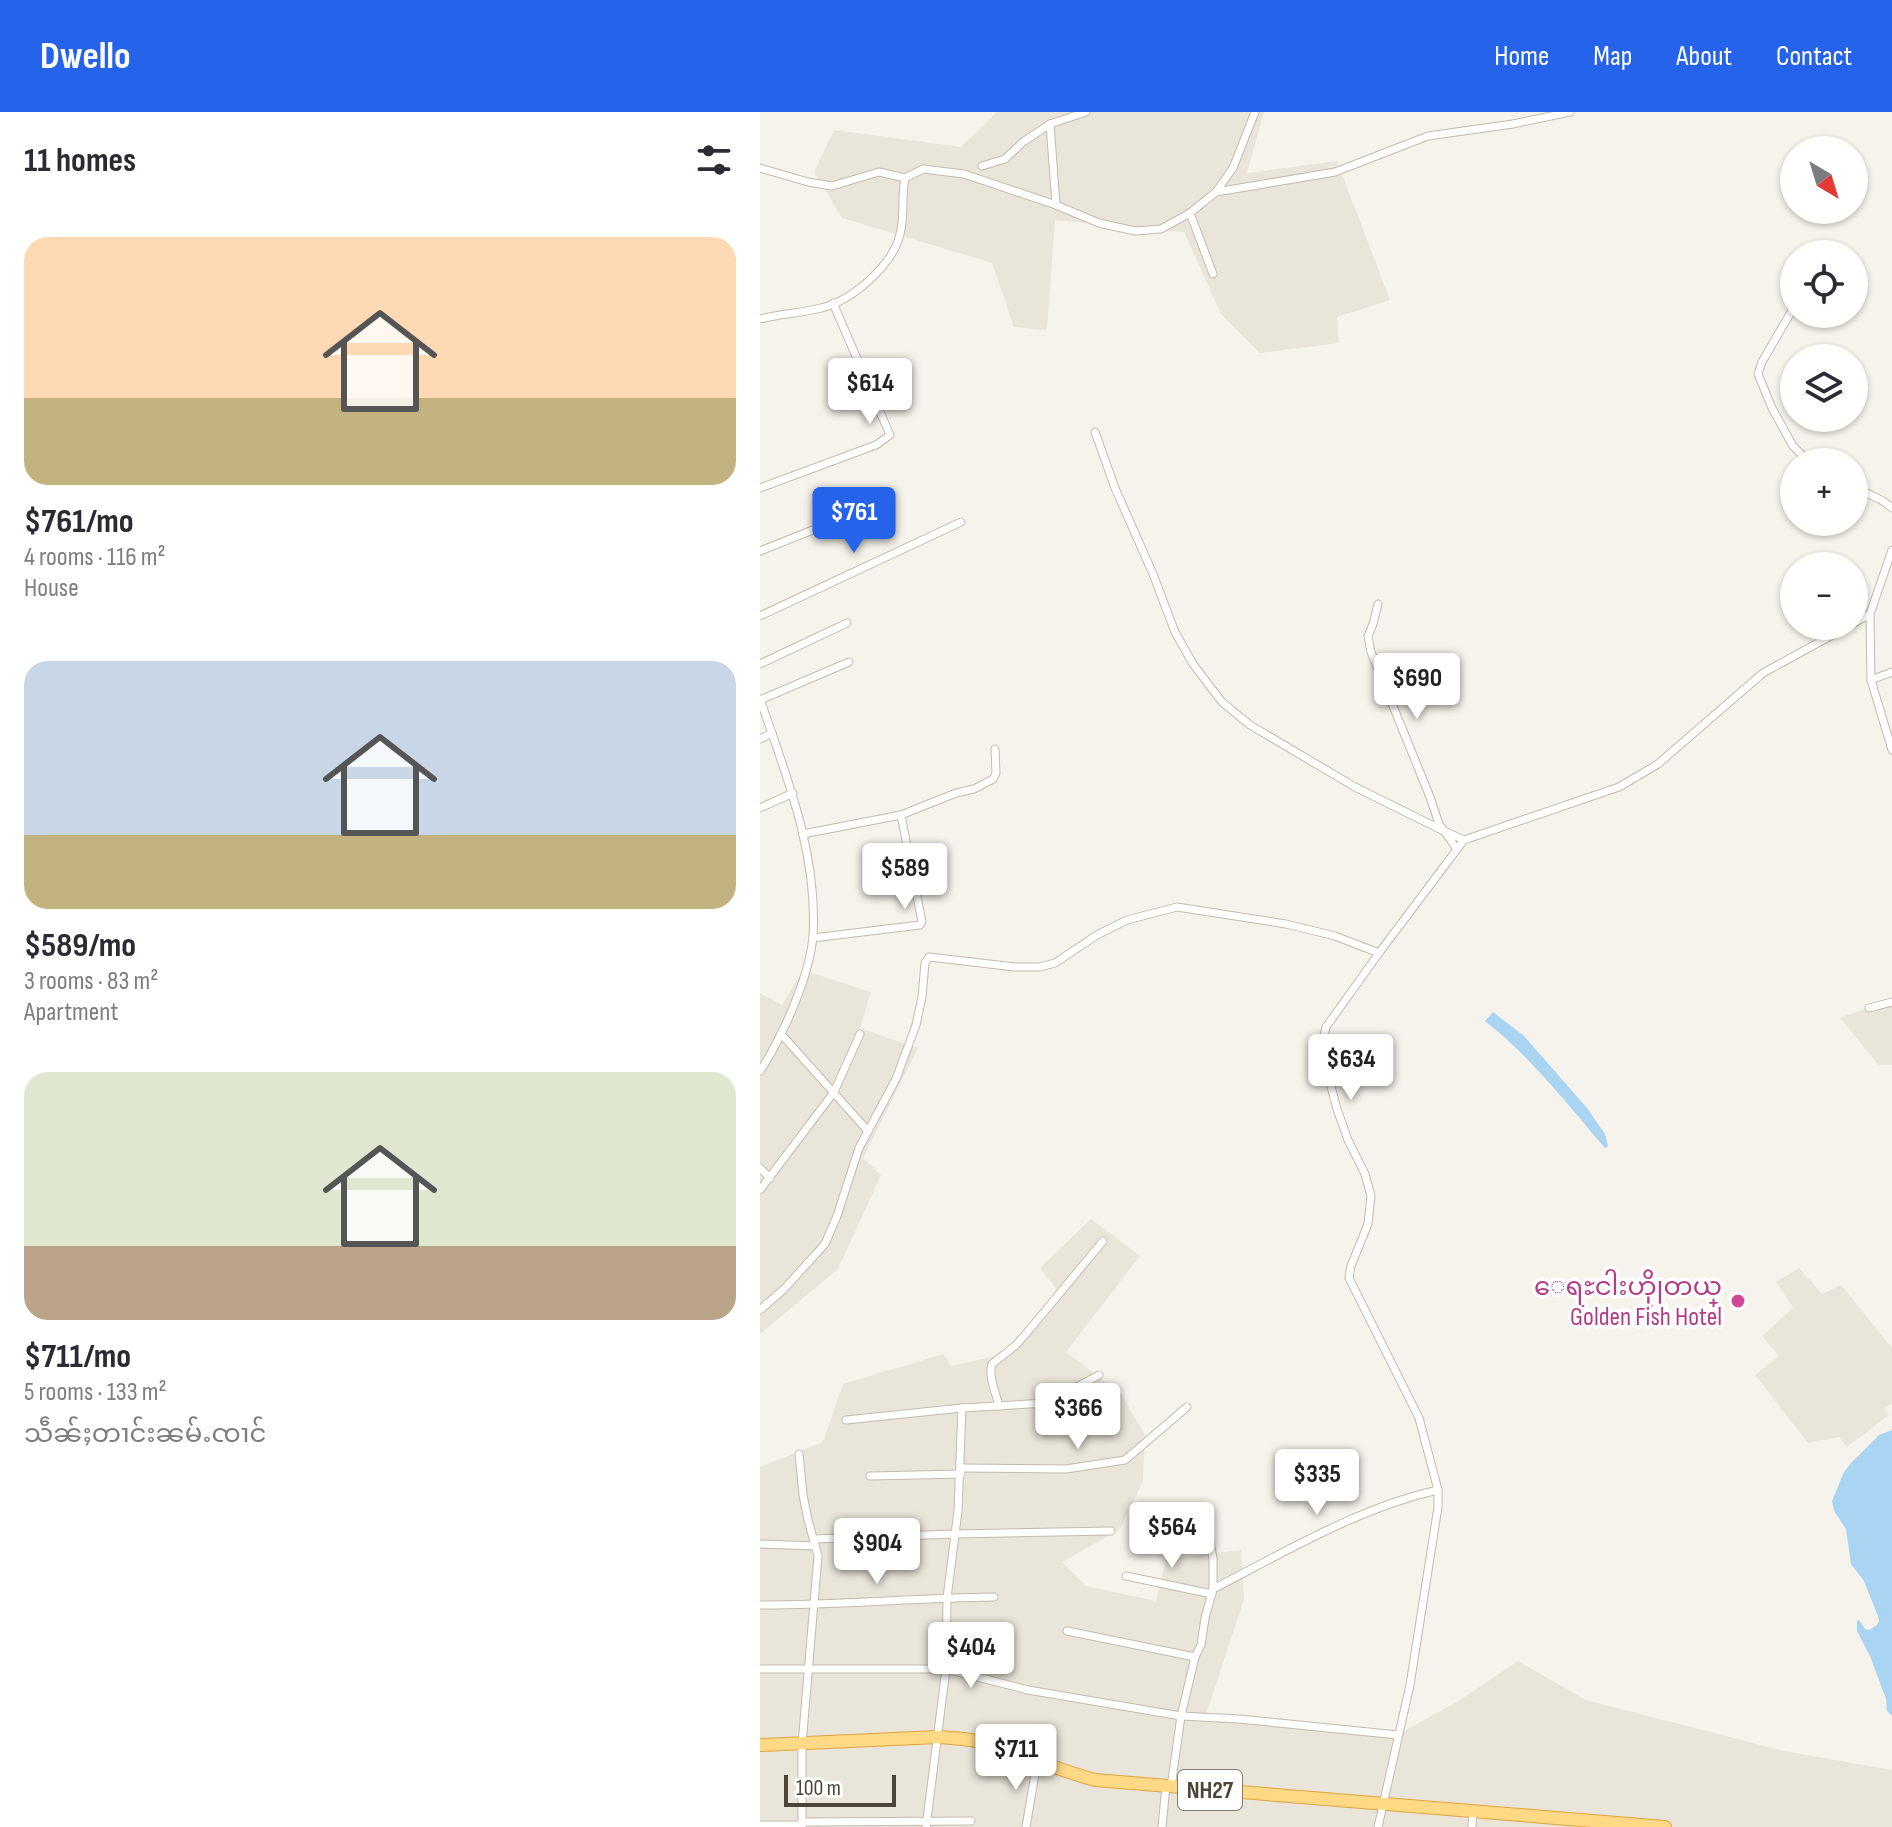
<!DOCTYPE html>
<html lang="en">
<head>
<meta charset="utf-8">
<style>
  :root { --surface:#fff; --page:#f2f2f3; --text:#2b2b33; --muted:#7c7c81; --accent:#2563eb }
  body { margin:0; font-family:"Sofia Sans Condensed","Noto Sans Myanmar",sans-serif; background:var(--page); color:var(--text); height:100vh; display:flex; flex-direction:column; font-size:30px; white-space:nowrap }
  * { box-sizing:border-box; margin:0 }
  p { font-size:26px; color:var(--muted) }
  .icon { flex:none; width:44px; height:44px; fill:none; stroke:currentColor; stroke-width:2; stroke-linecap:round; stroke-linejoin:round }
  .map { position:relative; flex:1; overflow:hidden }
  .sheet { display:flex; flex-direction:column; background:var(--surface); width:760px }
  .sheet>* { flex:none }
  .needle { width:52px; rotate:142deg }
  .tools { position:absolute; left:1020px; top:24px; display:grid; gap:16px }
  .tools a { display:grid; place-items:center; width:88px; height:88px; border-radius:50%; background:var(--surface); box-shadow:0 2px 6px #0004; font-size:40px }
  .scale { position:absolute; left:24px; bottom:20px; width:112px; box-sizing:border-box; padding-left:8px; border:4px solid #4b4439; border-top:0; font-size:22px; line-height:28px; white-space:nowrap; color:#4b4439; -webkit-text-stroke:6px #fff; paint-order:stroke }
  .price { position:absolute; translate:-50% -68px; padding:0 18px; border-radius:8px; background:#fff; color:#222; font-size:26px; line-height:52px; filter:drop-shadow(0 2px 4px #0008) }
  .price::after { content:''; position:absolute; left:50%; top:48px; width:24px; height:18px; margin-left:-12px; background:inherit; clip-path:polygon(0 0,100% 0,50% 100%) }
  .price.current { background:var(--accent); color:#fff }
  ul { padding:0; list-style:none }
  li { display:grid; align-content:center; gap:16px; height:424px; padding:0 24px }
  li span { display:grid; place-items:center; height:248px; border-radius:24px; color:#555 }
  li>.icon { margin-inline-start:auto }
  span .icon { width:144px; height:144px; fill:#fffc; stroke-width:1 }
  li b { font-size:34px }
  h2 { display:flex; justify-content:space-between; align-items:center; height:96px; padding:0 24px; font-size:34px }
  header { display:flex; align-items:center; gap:48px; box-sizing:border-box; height:112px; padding:0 40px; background:var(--accent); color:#fff }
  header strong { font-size:38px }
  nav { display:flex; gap:44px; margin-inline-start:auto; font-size:28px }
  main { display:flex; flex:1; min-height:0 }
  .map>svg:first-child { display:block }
  .residential { fill:#eae5da }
  .water { fill:#a9d4f2 }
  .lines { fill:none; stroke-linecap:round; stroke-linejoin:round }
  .minor-casing { stroke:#c2bbae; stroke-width:9 }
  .trunk-casing { stroke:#e0a43c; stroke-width:14 }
  .minor { stroke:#fff; stroke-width:7 }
  .trunk { stroke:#ffd985; stroke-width:12 }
  .hotel-dot { fill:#d1479c; stroke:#fff; stroke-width:3 }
  .labels { text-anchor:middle; stroke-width:7; stroke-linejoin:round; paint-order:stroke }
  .shield { fill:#fff; stroke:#817c74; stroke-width:2 }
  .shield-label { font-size:24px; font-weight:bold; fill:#4b4439 }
  .hotel-label { font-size:26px; fill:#b23c85; stroke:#fff; text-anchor:end }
</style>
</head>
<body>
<header>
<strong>Dwello</strong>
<nav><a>Home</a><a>Map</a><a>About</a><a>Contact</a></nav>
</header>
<main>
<section class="sheet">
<h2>11 homes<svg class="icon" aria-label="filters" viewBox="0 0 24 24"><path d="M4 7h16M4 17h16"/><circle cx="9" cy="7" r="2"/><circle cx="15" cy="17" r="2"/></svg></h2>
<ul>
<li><span style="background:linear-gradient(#ffd9b3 65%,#c2b280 0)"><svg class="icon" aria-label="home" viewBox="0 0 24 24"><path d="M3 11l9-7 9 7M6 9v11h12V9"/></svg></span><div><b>$761/mo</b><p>4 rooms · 116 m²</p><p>House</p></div></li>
<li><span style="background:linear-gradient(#c9d6e8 70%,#c2b280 0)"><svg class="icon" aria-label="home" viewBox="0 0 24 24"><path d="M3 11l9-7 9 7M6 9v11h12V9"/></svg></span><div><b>$589/mo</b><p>3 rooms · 83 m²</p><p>Apartment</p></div></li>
<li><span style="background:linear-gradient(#dfe7d0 70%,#b9a48a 0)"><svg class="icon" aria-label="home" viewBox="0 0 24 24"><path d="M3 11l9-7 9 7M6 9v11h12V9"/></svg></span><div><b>$711/mo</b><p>5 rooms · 133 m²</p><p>သဵၼ်ႈတၢင်းၼမ်ႉၸၢင်</p></div></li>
</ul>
</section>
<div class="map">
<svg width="1132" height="1715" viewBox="0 0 1132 1715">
  <rect width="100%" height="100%" fill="#f6f3ec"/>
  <g class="residential">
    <path d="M237,0H504L487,61L577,49L630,188L577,205L579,231L500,241L461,202L424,120L295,108L287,218L254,215L232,151L82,106L54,60L74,18L201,35Z"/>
    <path d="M43,858L111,880L100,916L158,936L103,1046L121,1063L78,1157L0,1222V881L22,893Z"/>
    <path d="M1132,887V953H1119L1080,906Z"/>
    <path d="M331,1107L380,1144L306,1240L362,1283L385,1324L383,1369L360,1417L302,1450L326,1474L396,1489L406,1447L481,1438L484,1487L445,1606L639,1622L700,1588L758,1549L826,1588L1024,1639L1132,1658V1715H0V1355L63,1330L83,1272L183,1242L191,1254L254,1240L301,1183L280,1156Z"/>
    <path d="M1039,1156L1062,1182L1081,1173L1132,1236V1291L1125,1297L1129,1303L1087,1335L1079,1325L1048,1331L995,1263L1019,1244L1002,1224L1033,1196L1016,1170Z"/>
  </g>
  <g class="water">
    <path d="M733,900L764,924L827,996L845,1022L848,1034L845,1036C807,992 771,945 725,909Z"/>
    <path d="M1132,1318V1604L1127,1599L1126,1587L1110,1544L1097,1519V1509L1099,1508L1105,1517L1109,1518L1117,1513L1119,1509L1118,1504L1104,1469L1091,1452L1086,1417L1074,1399L1072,1389L1084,1360L1091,1351L1119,1323Z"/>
  </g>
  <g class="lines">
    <defs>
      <g id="minor">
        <path d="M222,54L245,47L263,30L290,12"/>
        <path d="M0,56L48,70L72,74L119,60L145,66"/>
        <path d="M456,80L575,60L668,24L753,12L810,0"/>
        <path d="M296,93L290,12L326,0"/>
        <path d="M430,101L453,162"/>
        <path d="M1034,195L1002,250L998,262L1012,296L1033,334L1049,350"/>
        <path d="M0,207C20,202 42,201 61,196C92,189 133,153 140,122C145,104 141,85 145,66L163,57L204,62L296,93L339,111L375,119L401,117L430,101L456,80L473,56L495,0"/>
        <path d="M335,320L355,376L393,462L415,520L433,552L462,590L490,613L595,675L684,719L697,737"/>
        <path d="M1094,375L1123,389L1132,396"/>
        <path d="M0,376L116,333L130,323L73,191"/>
        <path d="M1132,438L1110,502L1111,568L1132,638"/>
        <path d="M0,439L98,400"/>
        <path d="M618,492L613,512L608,524L611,540L670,685L679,712L684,719L704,728"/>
        <path d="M0,504L201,410"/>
        <path d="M1094,511L1110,502"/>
        <path d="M0,552L87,511"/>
        <path d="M1111,568L1132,560"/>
        <path d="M0,587C26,663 58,741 53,824C51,849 39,882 29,905C20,924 12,942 0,959"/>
        <path d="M0,588L89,550"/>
        <path d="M0,627L12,621"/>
        <path d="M0,696L33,681"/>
        <path d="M43,722L141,703L196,681L214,677L233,667L236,661L235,637"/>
        <path d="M53,826L160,813L162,810L141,703"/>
        <path d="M1109,896L1132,890"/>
        <path d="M21,922L108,1019"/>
        <path d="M0,1056L10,1066"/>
        <path d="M0,1078L74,980L100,922"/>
        <path d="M0,1198L24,1177L65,1132L77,1104L99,1036L136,967L156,913L162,885L165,851L169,845L255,855H280L295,851L337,823L367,808L417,795L526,812L575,824L619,841"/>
        <path d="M239,1294C236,1281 228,1264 232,1252L256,1233L270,1217L343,1129"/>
        <path d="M86,1308L202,1296L287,1291L339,1263"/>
        <path d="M39,1342L43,1383L48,1408L58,1444L42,1632V1715"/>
        <path d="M201,1356L306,1357L365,1348L427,1295"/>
        <path d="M110,1364L201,1362"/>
        <path d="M54,1427L195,1422L351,1419"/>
        <path d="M0,1432L56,1434"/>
        <path d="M366,1464L452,1482"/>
        <path d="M453,1477C525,1440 598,1396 678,1378"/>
        <path d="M0,1493C78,1493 156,1486 234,1485"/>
        <path d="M307,1519L435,1545"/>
        <path d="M0,1557H186L268,1578L421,1604L479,1607L638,1623"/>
        <path d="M411,1675L421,1604L435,1545L441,1533L445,1506L453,1477V1447L448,1417"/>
        <path d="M42,1710L211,1709"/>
        <path d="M0,1713H42"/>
        <path d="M166,1715L186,1557L187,1486L198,1399L202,1296"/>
        <path d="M266,1715L277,1650"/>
        <path d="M402,1715L406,1674"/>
        <path d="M618,1715L650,1573L678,1395V1378L659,1306L589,1166L591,1154L608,1112L611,1084L605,1062L588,1028L577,997L561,937L566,915L619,841L704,728L859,675L898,652L1003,561L1089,514"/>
        <path d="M712,1715L713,1699"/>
      </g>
      <path id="trunk" d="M0,1633L178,1625C195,1626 212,1627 228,1632C264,1643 298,1658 335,1668L905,1715"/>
    </defs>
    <use href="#minor" class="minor-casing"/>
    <use href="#trunk" class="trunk-casing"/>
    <use href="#minor" class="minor"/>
    <use href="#trunk" class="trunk"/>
  </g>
  <circle class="hotel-dot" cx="978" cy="1189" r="8"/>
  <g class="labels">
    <rect class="shield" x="418" y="1658" width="64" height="40" rx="6"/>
    <g class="shield-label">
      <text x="450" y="1686">NH27</text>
    </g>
    <g class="hotel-label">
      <text x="962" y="1183">ေရႊငါးဟိုုတယ္<tspan x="962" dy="30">Golden Fish Hotel</tspan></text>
    </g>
  </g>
</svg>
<div class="tools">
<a><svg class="needle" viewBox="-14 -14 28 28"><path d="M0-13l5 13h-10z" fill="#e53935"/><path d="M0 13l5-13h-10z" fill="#7c7c81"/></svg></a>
<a><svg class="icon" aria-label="locate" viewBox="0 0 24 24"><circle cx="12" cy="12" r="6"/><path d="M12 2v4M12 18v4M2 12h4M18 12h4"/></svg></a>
<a><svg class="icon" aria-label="layers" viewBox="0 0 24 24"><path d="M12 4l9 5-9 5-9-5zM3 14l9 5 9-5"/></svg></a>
<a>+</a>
<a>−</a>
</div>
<div class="scale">100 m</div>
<b class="price" style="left:110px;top:314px">$614</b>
<b class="price current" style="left:94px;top:443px">$761</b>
<b class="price" style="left:657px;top:609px">$690</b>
<b class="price" style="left:145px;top:799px">$589</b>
<b class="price" style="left:591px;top:990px">$634</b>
<b class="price" style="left:318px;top:1339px">$366</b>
<b class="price" style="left:557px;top:1405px">$335</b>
<b class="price" style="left:412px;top:1458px">$564</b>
<b class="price" style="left:117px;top:1474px">$904</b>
<b class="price" style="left:211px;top:1578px">$404</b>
<b class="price" style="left:256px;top:1680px">$711</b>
</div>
</main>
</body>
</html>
